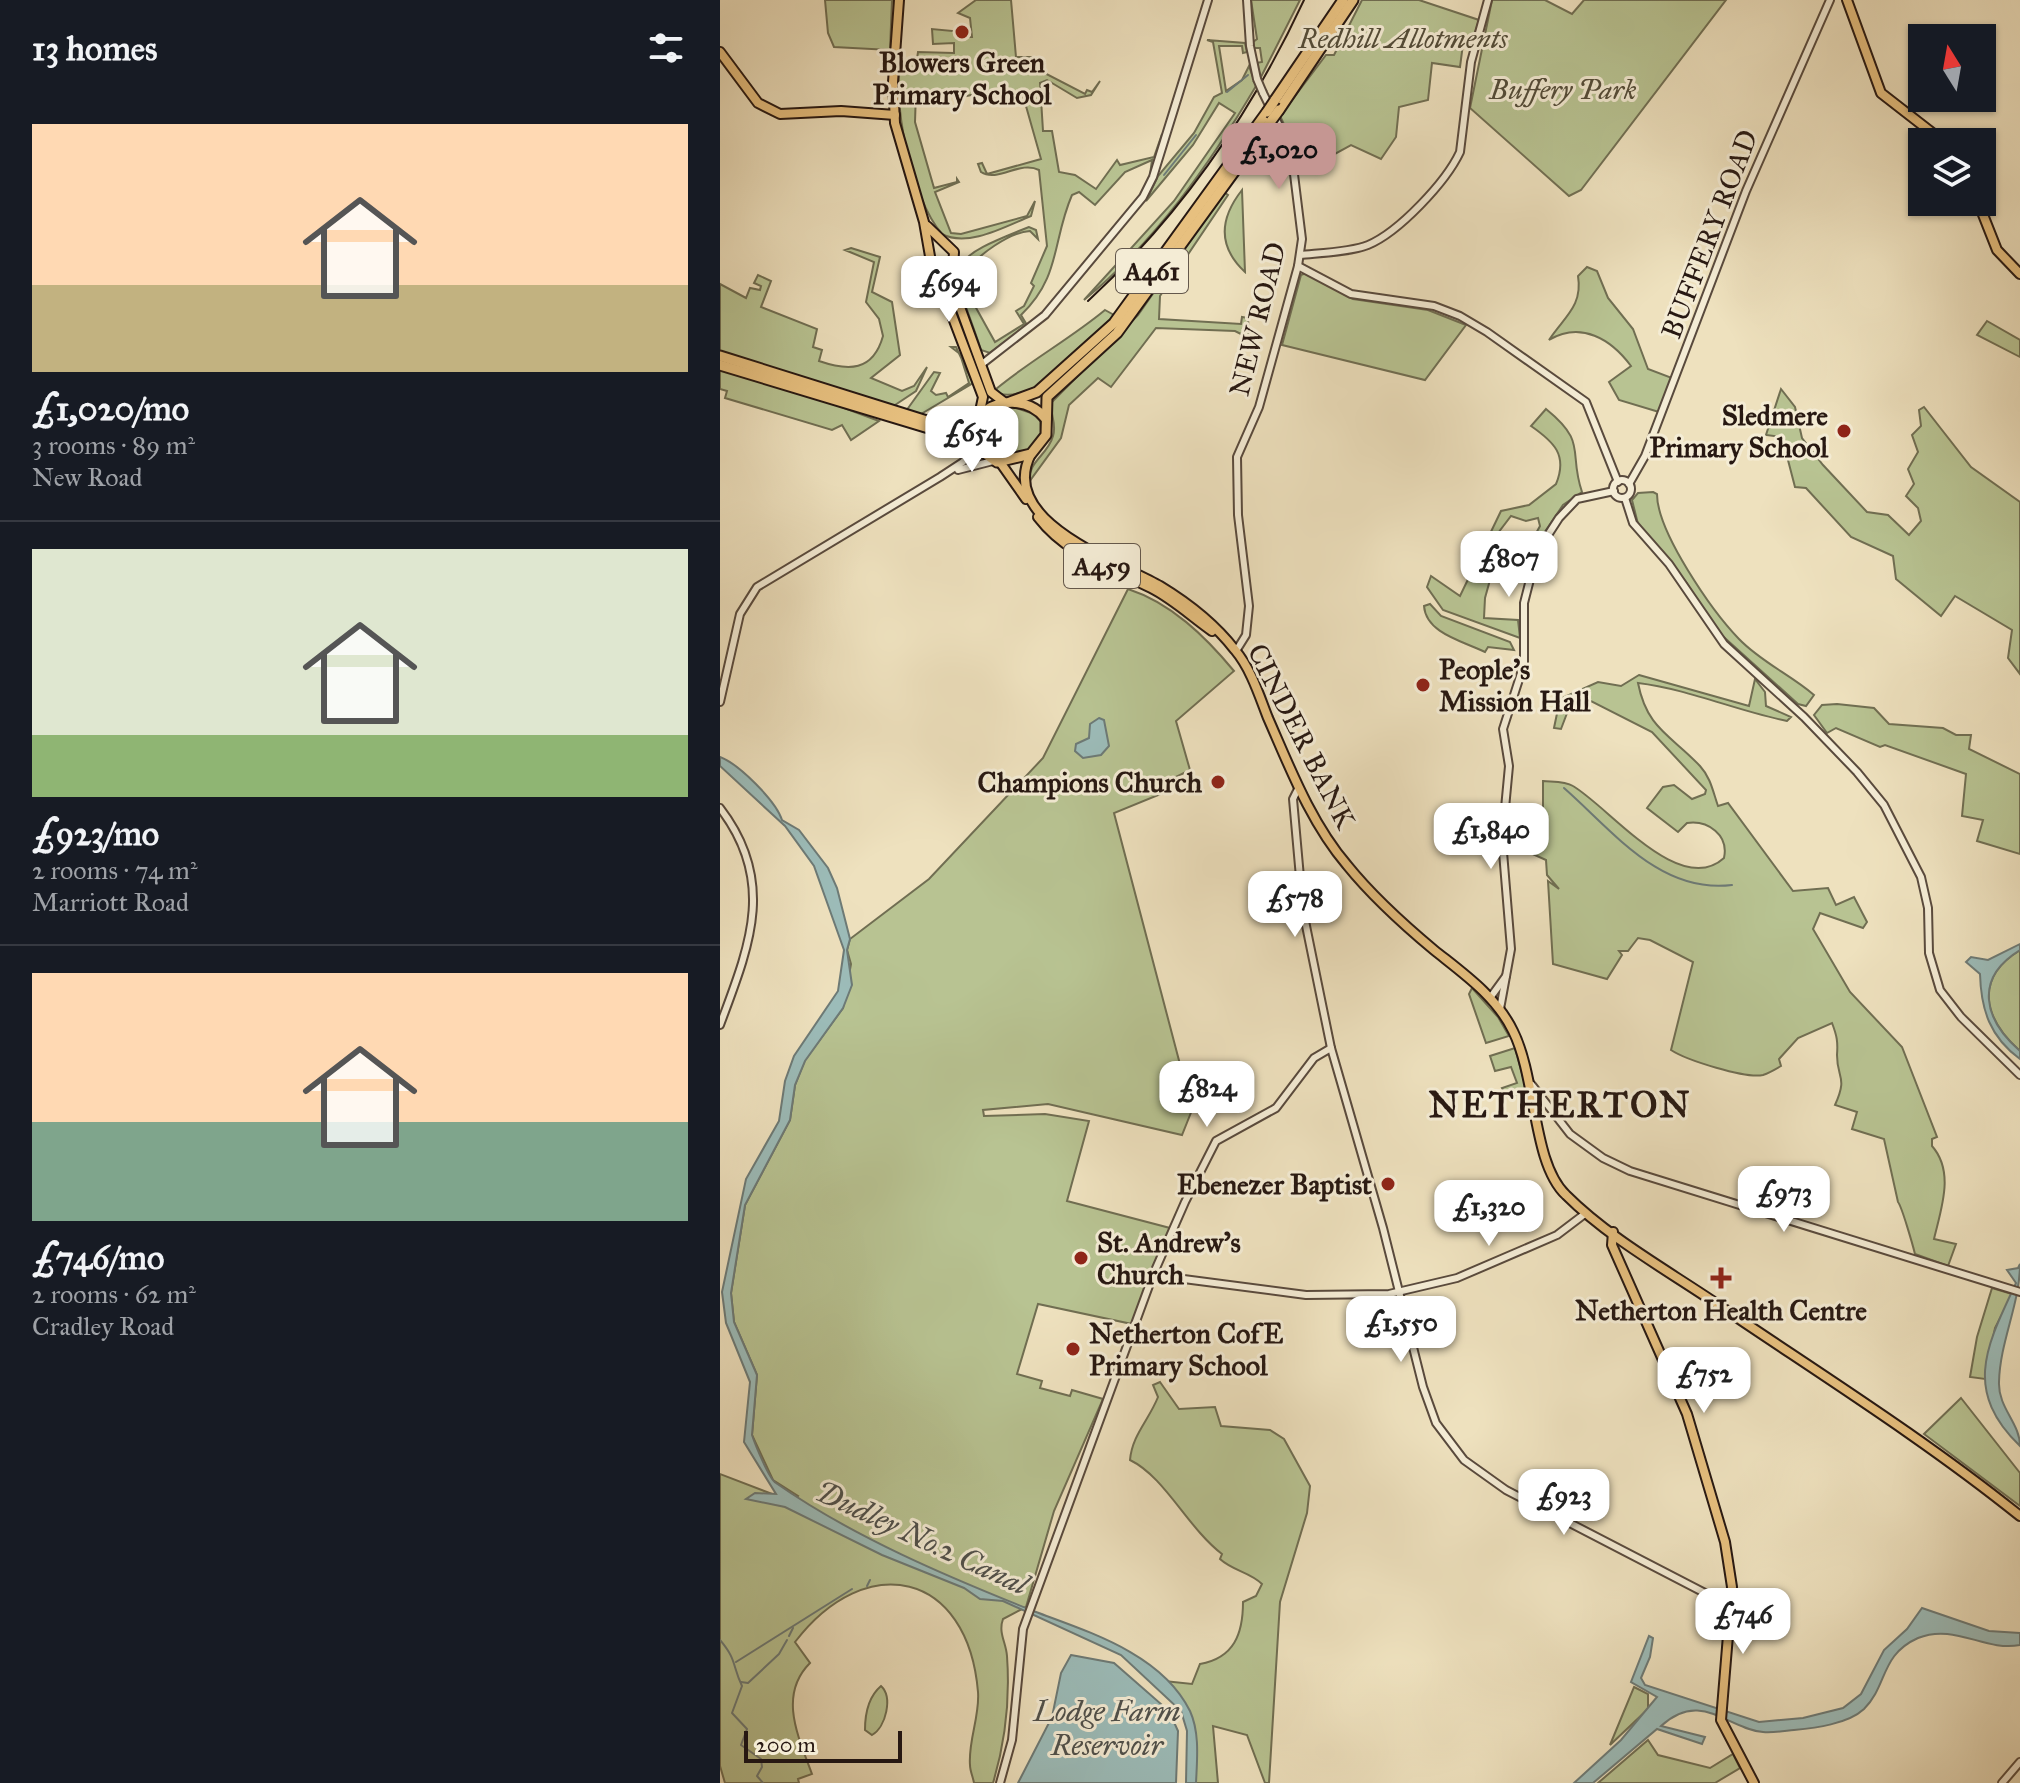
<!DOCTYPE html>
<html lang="en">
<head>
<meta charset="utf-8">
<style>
  :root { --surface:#171b24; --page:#242831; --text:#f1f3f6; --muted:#9ea1a6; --line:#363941; --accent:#c59692 }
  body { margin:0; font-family:"IM FELL Great Primer",serif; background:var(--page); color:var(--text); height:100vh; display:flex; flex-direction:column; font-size:30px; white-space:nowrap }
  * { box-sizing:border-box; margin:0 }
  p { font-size:26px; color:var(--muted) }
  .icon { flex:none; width:44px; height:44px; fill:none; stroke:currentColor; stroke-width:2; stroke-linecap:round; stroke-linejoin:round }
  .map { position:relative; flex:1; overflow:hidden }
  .panel { display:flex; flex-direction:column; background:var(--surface); width:720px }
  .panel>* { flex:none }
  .needle { width:52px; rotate:349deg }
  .tools { position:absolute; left:1188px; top:24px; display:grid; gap:16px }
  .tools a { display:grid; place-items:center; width:88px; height:88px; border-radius:0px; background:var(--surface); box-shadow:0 2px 6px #0004; font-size:40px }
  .scale { position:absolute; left:24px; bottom:20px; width:158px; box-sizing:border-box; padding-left:8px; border:4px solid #271812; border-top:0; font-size:22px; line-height:28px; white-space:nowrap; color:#271812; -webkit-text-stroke:6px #f4ecd5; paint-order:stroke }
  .price { position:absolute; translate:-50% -68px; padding:0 18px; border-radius:16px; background:#fff; color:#222; font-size:26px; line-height:52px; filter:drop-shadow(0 2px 4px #0008) }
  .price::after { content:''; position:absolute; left:50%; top:48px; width:24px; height:18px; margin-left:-12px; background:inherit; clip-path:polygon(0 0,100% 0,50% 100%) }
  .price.on { background:var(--accent); color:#111 }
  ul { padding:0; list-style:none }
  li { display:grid; align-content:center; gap:16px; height:424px; padding:0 32px }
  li+li { border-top:2px solid var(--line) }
  li span { display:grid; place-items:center; height:248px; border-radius:0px; color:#555 }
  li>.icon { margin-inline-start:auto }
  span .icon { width:144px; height:144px; fill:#fffc; stroke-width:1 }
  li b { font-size:34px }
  h2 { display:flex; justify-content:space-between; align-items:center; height:96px; padding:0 32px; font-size:34px }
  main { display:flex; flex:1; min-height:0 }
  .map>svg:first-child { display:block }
  .green { fill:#b8c392; stroke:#706e52; stroke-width:2 }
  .water { fill:#9cbcb9; stroke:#6d7a76; stroke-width:2 }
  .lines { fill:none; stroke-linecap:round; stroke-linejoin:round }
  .stream { stroke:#6d7a76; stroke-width:2 }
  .minor-casing { stroke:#594a3d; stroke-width:10 }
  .major-casing { stroke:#271812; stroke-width:12 }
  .highway-casing { stroke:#271812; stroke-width:13 }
  .minor { stroke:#f4ecd5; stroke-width:6 }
  .major { stroke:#e7c07f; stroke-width:8 }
  .highway { stroke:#e7c07f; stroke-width:9 }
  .tram { stroke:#271812; stroke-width:2 }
  .minor-bridge-casing { stroke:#594a3d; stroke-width:10; stroke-linecap:butt }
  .highway-bridge-casing { stroke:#271812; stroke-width:13; stroke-linecap:butt }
  .minor-bridge { stroke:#f4ecd5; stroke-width:6 }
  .highway-bridge { stroke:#e7c07f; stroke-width:9 }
  .poi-dot { fill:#8f2418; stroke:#f4ecd5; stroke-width:3 }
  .labels { text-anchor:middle; stroke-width:6; stroke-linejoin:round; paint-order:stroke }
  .shield { fill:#f4ecd5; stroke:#64584c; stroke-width:2 }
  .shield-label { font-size:26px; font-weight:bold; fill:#271812 }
  .park-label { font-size:28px; font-style:italic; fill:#524b38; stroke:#f4ecd5 }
  .poi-label { font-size:28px; font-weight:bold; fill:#271812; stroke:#f4ecd5; text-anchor:end }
  .street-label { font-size:28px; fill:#271812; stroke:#f4ecd5 }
  .water-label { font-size:30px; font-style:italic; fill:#50514c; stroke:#f4ecd5 }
  .district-label { font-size:36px; font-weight:bold; letter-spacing:2px; fill:#271812; stroke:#f4ecd5 }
</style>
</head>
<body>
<main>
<section class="panel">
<h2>13 homes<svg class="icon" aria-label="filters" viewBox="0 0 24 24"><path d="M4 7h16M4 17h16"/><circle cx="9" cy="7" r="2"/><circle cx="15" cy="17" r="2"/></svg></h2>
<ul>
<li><span style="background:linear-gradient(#ffd9b3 65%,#c2b280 0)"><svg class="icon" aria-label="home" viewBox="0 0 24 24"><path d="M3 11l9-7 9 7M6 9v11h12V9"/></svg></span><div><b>£1,020/mo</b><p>3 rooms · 89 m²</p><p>New Road</p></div></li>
<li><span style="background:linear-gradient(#dfe7d0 75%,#8fb573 0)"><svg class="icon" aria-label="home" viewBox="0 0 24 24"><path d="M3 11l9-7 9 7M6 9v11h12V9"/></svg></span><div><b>£923/mo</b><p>2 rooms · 74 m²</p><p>Marriott Road</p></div></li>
<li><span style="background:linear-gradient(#ffd9b3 60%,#7fa58c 0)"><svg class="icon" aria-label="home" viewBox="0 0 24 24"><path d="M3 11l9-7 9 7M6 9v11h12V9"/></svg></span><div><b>£746/mo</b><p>2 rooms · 62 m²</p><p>Cradley Road</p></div></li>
</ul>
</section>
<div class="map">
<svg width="1300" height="1783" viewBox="0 0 1300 1783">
  <rect width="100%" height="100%" fill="#eee1be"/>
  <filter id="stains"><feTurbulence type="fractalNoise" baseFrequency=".0025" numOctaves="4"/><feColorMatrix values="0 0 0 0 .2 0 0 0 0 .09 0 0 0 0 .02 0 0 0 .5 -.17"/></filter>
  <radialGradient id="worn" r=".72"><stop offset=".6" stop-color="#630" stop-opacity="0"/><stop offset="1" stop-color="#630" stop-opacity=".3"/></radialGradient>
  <g class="green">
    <path d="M105,0H172L170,50L114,47L108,33Z"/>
    <path d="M256,0H291L296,57H313L309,65L365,94L367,90L372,92L380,81L371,95L357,98L327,80L320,83L323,131H332L339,172L355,175L376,189L397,160L400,165L434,157L442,134L430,175L432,160L405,172L375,205L359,192L352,195C332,241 341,277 301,315L307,325L270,353L261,350C233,264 215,264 309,227L316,230L318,239L310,231C290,232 256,256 250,269L265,290L258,294L260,290L251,276L246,280L245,288L275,342L304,324L296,311L304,306L314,286L311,283L327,246L319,170C300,160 278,183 261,172L258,164L262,163L267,174L321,159L302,92L279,98L277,90L241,97L239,91H196L195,122L214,188L237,182V179L239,182L215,192L231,233L241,234L307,216L315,201L311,216C286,226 248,248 222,234C191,199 170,97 182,53L184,59H197L198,52L234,53V43L213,44L212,29L243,32L247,28V37H252L250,18L238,13Z"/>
    <path d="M531,0H580L541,77L536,63L542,62L540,48H534L533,42L537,39Z"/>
    <path d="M642,0H699L759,20L751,45L743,44L740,67L712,63L708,100L679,107L676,137L661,159L631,145L602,161L578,167L572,141L560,116L606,55H614Z"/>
    <path d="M772,0H825L852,14L864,0H1006L861,190L849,196L750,108Z"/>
    <path d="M487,40L525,43L527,52L523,53L522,46H499L506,91L522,80L529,66L536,86C490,164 435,242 364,300L454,201L515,113L499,103L473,145L426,201L438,176L474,133L494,97L502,93L493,42Z"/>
    <path d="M522,190L525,272C497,246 500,218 522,190Z"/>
    <path d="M504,192L508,195L440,296L439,319L521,324L522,317L528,318L529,338L515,331L436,328L391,387L378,378L349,405L341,438L309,482C308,461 328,455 333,436C337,424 330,414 331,403L418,315Z"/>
    <path d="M131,248L160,257L152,292L172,302L180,355L151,378L182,391L194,386L207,367L196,391L172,407L0,352V284L26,298L30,288L40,290L41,286L34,283L38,275L51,281L41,307L97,329L93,347L102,350L99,361C128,371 153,372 163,336L159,319L146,302L154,262L125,250Z"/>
    <path d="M867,267L877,271L888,298L913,329L928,369L952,378L939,412L899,400L889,382L911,366C891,339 861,321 829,340C844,317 863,306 858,276Z"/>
    <path d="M586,273L633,299L708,310L746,325L705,380L562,345L581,275Z"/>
    <path d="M385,310L394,315C372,343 318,402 280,394L276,389C311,360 350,339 385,310Z"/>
    <path d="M1267,321L1300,340V357L1257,335Z"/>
    <path d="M231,347H236L253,383L201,414L186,411L214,372L220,373L211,391L216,395L226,393L228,397L249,383L240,354Z"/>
    <path d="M0,369L76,390L159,421L131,440L122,425L112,430L5,398L7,391L0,389Z"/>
    <path d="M1061,389L1075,407L1082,438L1103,465L1147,512L1168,515L1189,535L1201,521L1198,508L1186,496L1194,484L1188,469L1198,452L1192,435L1201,426L1199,410L1204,407L1251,467L1300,502V674L1288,658L1292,630L1235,596L1221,616L1176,579L1173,556L1131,537L1086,488L1075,487L1062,437L1046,435Z"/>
    <path d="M290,406L320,416L321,436L310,451L278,457L258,443C257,422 270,410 290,406Z"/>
    <path d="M826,409C868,443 848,451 862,492L843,505L814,548L809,546L820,526L818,518L806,521L791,516L775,537V562L765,598L764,618L798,620L800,638L723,610L707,587L711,576L740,596L781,511L809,505L836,484C848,455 834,442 811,426Z"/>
    <path d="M933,492L937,494C937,532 992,611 1019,639C1041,662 1071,675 1094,695L1086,706L1078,704L996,630L966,582L918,524L912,500L918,493Z"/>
    <path d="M408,589C451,603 485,636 514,671L456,721L470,770L450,780L448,791L394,813L472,1110L462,1135L328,1104L263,1110L264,1116L325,1114L369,1121L347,1201L450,1228L412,1324L318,1304L297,1374L322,1381L320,1388L350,1396L352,1390L383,1399L334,1511L306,1607L283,1619C278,1633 286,1642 287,1656C290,1698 285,1743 273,1783H254C253,1777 250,1771 250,1765C248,1741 260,1716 258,1692C248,1571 146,1549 75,1642L90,1663C58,1695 78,1736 92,1774L78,1779L79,1783H5L0,1766V1474L73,1502L78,1496L53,1480L32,1435L37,1375L14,1322L11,1293L25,1205L70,1120L75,1085L85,1060L123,1008L131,964L127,950L130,939L209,879L323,758Z"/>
    <path d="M710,604L721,616L790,642L794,650L768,647L765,652C742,641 706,633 704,606Z"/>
    <path d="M919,675L1029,706L1035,679L1045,692L1046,706L1071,717L1067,721C1017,711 968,689 918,683C927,729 951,735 980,766C991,778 993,792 998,806L1008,803L1073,891L1108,888L1116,905L1134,897L1147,922L1143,928L1100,913L1093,929L1130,992L1182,1047L1217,1137L1212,1139V1146C1235,1172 1221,1209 1214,1239L1236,1244L1228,1266L1195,1254C1193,1246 1182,1207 1178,1202L1164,1139L1132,1129L1137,1112L1115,1105C1128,1076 1117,1079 1117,1055C1118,1042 1117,1036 1112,1023L1078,1038L1059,1059L1061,1066C1056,1069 1049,1073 1043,1075C1026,1079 966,1060 951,1050L973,962L930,940L918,938L908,951H899L902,955L887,979L833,964L828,881L839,889L827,875L826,860L786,842L789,815L823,812V781C832,782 845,781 853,786C890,808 960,898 1004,858C1009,835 988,820 967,823L958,832L927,808L943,787L954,785L972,799L985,794L986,790L932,732L871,701L849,708L841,729L834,728L840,699L878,682L901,686Z"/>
    <path d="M1117,704L1154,708L1169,724L1223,728L1236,735H1251L1249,749L1300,774V854L1257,841L1263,820L1242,816L1246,774L1165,745L1160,747L1116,728L1107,733L1094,715L1102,705Z"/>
    <path d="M1300,950V1051C1263,1018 1254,978 1300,950Z"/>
    <path d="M752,988L778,1017L789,1036L766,1043L749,994Z"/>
    <path d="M795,1048L807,1092L787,1097L782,1088L797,1083L791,1067L775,1071L770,1056Z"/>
    <path d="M1272,1288L1292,1294L1291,1297L1275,1328L1265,1379L1250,1377L1257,1337Z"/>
    <path d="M440,1382L459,1409L495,1407L501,1426L550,1430L564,1439L590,1486L587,1513L560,1602L549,1783H545L527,1735L493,1726L498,1783H476L473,1720L444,1681L472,1684L480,1664C514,1658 523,1634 523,1602L536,1596L542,1584C530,1572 513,1571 500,1559L502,1554C467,1527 445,1477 410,1460C412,1435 429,1420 438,1397L433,1385Z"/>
    <path d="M1241,1398L1300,1473V1506L1204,1434Z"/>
    <path d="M161,1686C173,1697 166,1727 152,1735L145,1730C145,1714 148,1697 161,1686Z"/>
    <path d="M914,1687L928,1694V1709L890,1745Z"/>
    <path d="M928,1740L938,1755L990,1768L1013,1754L1020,1768L995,1783H878Z"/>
  </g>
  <g class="water">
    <path d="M379,718L384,720L389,746L381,755L363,758L355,751L356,744L369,738L370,724Z"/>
    <path d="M0,757C19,764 56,801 62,820L79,830L108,868L117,888L130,939L127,950L132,985L123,1008L85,1061L75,1085L70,1120L25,1205L11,1293L14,1322L37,1375L32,1435C35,1444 49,1479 56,1483C133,1537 228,1577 316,1612C369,1632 442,1654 470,1711C480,1733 477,1760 476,1783H466L467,1731L461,1711L401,1655L283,1601L260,1599L244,1588L162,1555L65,1507L26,1499L35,1493L56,1494L24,1442L30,1382L6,1323L2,1292L26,1179L59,1121L65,1081L74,1056L118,991L124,950L94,866L65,826L0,766Z"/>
    <path d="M1300,944V950C1254,978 1263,1019 1300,1051V1059C1270,1037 1261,1010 1260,974L1246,962L1251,957L1268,960Z"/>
    <path d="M1300,1264C1300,1304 1280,1341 1279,1382C1278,1408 1300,1423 1300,1446C1242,1390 1267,1345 1296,1283L1287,1270L1298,1268Z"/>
    <path d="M1202,1608L1269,1631L1300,1633V1645C1265,1652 1235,1623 1198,1638C1160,1655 1168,1685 1144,1709C1128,1724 1095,1728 1074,1730C1064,1731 1053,1733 1043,1732C1007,1729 981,1689 941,1726L985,1737L982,1744L937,1729L873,1783H854L901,1740L937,1697L911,1682L929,1636L933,1638L930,1657L921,1678L925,1685L1039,1722L1083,1718L1123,1708L1141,1694L1164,1650L1187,1629Z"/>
    <path d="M351,1655L394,1663L449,1711L458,1731L456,1783H298L332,1717L341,1673Z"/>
  </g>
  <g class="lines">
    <g class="stream">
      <path d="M507,92L528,75"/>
      <path d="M444,175L476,135"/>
      <path d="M844,788C893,831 940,894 1012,885"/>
      <path d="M147,1586L150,1580"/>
      <path d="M69,1636L73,1628"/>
      <path d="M0,1640C17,1660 12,1665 22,1686L12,1713L27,1729L21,1745L41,1759L42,1767L37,1776L43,1783"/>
      <path d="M16,1662L132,1589"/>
      <path d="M21,1682L28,1683L59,1654L67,1640"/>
    </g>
    <defs>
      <g id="minor">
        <path d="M527,0L530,46L537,79"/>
        <path d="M580,255C599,253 631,252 648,245C679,232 726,182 740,152L751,62L768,0"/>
        <path d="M578,266L631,294L714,306L740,316L767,332L866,402L898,482"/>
        <path d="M262,364L325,315L423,197L433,177L488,0"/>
        <path d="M238,470L273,461"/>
        <circle cx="902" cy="489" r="9"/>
        <path d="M909,484L925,456L1026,191L1110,0"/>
        <path d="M905,498L913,523L949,564L1004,644L1084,717L1137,772L1164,805L1201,877L1208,908L1209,953L1220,990L1241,1017L1300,1075"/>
        <path d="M516,651L526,635L529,606L518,515L517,457L539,407L578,266L582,239L571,150L543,93"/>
        <path d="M0,702L20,614L37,587L220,477L243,462L254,447"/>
        <path d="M579,787L573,799L583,911L611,1048L663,1228L703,1387L716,1423L744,1460L786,1490L1010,1606"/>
        <path d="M0,808C57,882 29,947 0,1025"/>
        <path d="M770,998L786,976"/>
        <path d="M780,1009L791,949L782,840L789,766L783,729L804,664V603L817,552L839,518L857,499L894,491"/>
        <path d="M812,1085L850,1134L883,1158L910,1171L1300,1292"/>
        <path d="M433,1275L586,1295L669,1294L737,1278L837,1235L866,1213"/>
        <path d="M280,1783L292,1740L303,1629L433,1275L465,1202L496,1141L556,1108L594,1058L611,1048"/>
        <path d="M1282,1783L1300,1762"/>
      </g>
      <g id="major">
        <path d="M179,0L173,82L175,123L204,222L211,262L220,270L227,302L263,397L259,416"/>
        <path d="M1127,0L1161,93L1224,142"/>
        <path d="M0,52L38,103L60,114L121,111L175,115"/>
        <path d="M1258,202L1277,250L1300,274"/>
        <path d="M207,226L234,252L232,285L271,392L284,402"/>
        <path d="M311,454C276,522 399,562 440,586C468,603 495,624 515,650C531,669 539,695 548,718C570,768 591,823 627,865C652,896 684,925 714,950C744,974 776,996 793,1031C817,1079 812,1163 846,1195C888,1237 945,1269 994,1302C1097,1372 1203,1438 1300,1516"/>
        <path d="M280,462L306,499"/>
        <path d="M318,517C347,555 390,567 431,588C453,599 472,617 492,631"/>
        <path d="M893,1232L892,1245L967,1414L1005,1542L1012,1587L1001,1720L1034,1783"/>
      </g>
      <g id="highway">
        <path d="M555,100L623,0"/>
        <path d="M559,110L633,0"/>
        <path d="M0,356L207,421L239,426L256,421"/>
        <path d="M0,365L245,439L277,462L311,454L326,435L327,397L397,333L551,121"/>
        <path d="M290,402L317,392L394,323L547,112"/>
        <path d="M253,445L256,421C272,397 308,396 326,419"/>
      </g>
    </defs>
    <use href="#minor" class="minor-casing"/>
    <use href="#major" class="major-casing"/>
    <use href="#highway" class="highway-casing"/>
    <use href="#minor" class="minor"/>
    <use href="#major" class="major"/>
    <use href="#highway" class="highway"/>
    <path class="tram" d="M368,301C461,215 531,114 584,0"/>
    <defs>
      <path id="minor-bridge" d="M537,79L543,93"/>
      <g id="highway-bridge">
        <path d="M547,112L555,100"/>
        <path d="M551,121L559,110"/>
      </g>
    </defs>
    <use href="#minor-bridge" class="minor-bridge-casing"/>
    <use href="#highway-bridge" class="highway-bridge-casing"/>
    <use href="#minor-bridge" class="minor-bridge"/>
    <use href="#highway-bridge" class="highway-bridge"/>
  </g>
  <g class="poi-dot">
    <circle cx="242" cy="32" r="8"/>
    <circle cx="1124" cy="431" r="8"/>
    <circle cx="703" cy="685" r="8"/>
    <circle cx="498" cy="782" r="8"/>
    <circle cx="668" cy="1184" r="8"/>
    <circle cx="361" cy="1258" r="8"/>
    <path d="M997 1266h8v8h8v8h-8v8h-8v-8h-8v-8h8z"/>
    <circle cx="353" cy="1349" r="8"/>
  </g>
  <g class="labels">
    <g class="shield">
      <rect x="396" y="249" width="72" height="44" rx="6"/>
      <rect x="344" y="544" width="76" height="44" rx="6"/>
    </g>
    <g class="shield-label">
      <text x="432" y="280">A461</text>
      <text x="382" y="575">A459</text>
    </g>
    <g class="park-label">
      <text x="683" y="48">Redhill Allotments</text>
      <text x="843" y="99">Buffery Park</text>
    </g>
    <g class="poi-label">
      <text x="242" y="72" text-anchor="middle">Blowers Green<tspan x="242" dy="32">Primary School</tspan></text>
      <text x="1108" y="425">Sledmere<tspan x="1108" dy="32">Primary School</tspan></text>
      <text x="719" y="679" text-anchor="start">People's<tspan x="719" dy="32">Mission Hall</tspan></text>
      <text x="482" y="792">Champions Church</text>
      <text x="652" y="1194">Ebenezer Baptist</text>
      <text x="377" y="1252" text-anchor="start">St. Andrew's<tspan x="377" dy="32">Church</tspan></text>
      <text x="1001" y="1320" text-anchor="middle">Netherton Health Centre</text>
      <text x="369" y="1343" text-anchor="start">Netherton CofE<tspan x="369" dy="32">Primary School</tspan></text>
    </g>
    <g class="street-label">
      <text transform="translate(989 234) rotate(-69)" y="10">BUFFERY ROAD</text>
      <text transform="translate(537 319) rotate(-76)" y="10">NEW ROAD</text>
      <text transform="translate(582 736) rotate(63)" y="10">CINDER BANK</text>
    </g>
    <g class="water-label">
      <text transform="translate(202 1538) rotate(25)" y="10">Dudley No.2 Canal</text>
      <text x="387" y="1721">Lodge Farm<tspan x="387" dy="34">Reservoir</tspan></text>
    </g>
    <g class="district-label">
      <text x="840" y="1117">NETHERTON</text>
    </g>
  </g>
  <rect width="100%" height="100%" filter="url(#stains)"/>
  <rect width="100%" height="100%" fill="url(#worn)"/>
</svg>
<div class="tools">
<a><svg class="needle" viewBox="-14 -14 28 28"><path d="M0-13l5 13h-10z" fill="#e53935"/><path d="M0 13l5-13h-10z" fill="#9ea1a6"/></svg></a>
<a><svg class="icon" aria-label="layers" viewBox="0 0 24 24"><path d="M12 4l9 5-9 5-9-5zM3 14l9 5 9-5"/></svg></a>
</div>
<div class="scale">200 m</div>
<b class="price on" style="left:559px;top:191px">£1,020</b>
<b class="price" style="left:229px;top:324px">£694</b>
<b class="price" style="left:252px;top:474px">£654</b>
<b class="price" style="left:789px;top:599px">£807</b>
<b class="price" style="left:771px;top:871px">£1,840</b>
<b class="price" style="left:575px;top:939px">£578</b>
<b class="price" style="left:487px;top:1129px">£824</b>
<b class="price" style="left:1064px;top:1234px">£973</b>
<b class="price" style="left:769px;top:1248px">£1,320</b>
<b class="price" style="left:681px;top:1364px">£1,550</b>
<b class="price" style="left:984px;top:1415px">£752</b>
<b class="price" style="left:844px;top:1537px">£923</b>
<b class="price" style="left:1023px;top:1656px">£746</b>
</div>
</main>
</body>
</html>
